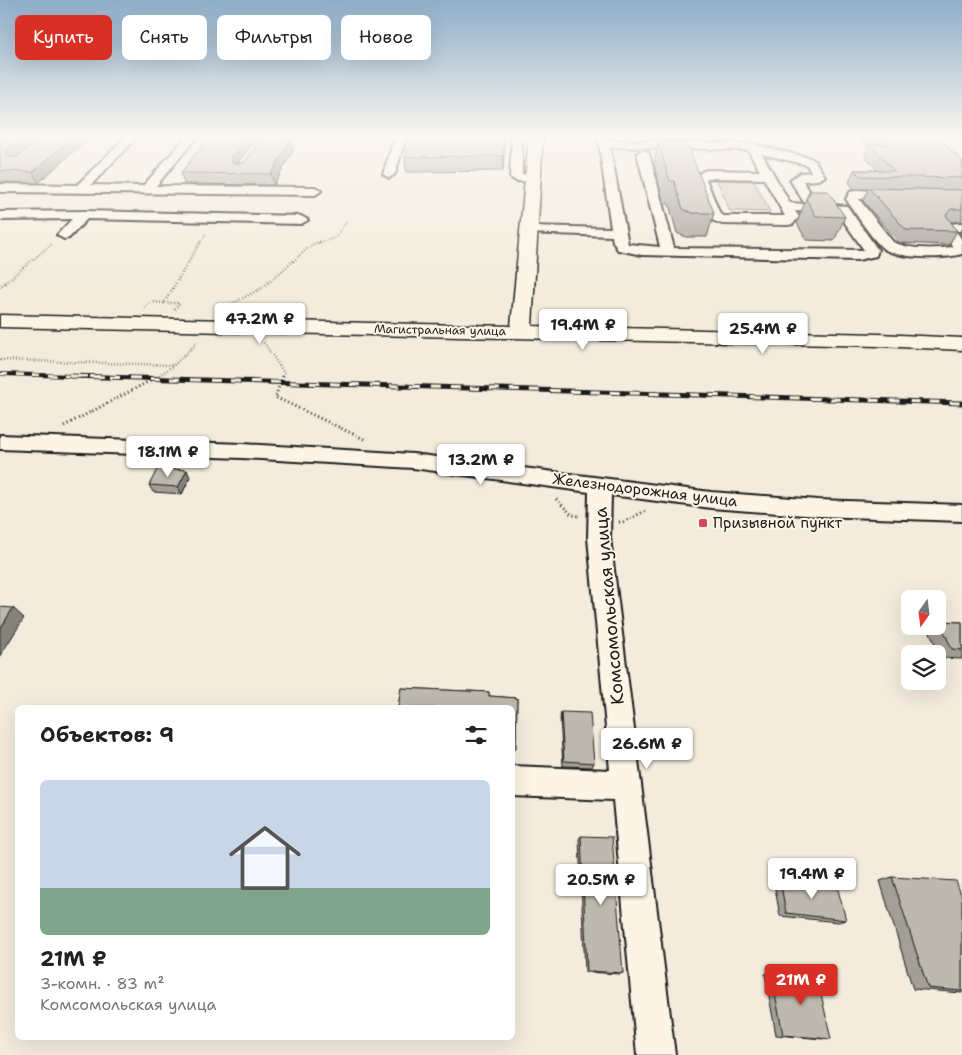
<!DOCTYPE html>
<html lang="ru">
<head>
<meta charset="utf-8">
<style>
  :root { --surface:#fff; --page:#f6f6f6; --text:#222; --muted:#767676; --line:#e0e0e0; --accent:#d93025 }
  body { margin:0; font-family:"Shantell Sans",sans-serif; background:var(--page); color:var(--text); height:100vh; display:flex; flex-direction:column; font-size:19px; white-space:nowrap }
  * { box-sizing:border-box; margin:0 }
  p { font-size:16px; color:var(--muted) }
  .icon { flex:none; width:28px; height:28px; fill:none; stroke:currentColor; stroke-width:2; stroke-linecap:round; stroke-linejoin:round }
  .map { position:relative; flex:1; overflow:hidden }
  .details { position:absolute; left:15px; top:705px; width:500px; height:335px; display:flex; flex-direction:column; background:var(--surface); border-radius:8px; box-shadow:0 5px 20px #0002 }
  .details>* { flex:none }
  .guide { position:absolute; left:15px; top:15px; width:500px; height:45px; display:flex; gap:10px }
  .needle { width:32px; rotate:194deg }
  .controls { position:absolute; left:901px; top:590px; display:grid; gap:10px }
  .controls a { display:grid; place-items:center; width:45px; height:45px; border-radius:8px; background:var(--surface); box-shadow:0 5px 20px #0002; font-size:25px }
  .price { position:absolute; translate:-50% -42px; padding:0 11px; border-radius:5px; background:#fff; color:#222; font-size:16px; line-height:32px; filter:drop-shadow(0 1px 2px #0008) }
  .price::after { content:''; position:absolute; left:50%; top:30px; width:15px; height:11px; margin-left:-8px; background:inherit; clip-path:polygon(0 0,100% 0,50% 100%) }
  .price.selected { background:var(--accent); color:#fff }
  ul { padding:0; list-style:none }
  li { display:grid; align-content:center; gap:10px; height:265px; padding:0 25px }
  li+li { border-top:1px solid var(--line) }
  li span { display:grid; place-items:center; height:155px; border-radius:8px; color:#555 }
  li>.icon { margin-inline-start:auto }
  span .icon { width:90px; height:90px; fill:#fffc; stroke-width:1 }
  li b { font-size:21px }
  h2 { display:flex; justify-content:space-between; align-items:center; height:60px; padding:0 25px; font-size:21px }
  .chip { padding:0 18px; border-radius:8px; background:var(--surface); box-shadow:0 5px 20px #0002; font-size:18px; line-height:45px }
  .chip.selected { background:var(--accent); color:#fff }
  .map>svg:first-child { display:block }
  .green { fill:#d3cec1; stroke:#78756e }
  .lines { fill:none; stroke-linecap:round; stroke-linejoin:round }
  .minor-casing { stroke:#1c1c1c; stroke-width:4 }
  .major-casing { stroke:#1c1c1c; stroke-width:3 }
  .path-far2 { stroke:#1c1c1c; stroke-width:2; stroke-dasharray:0.5 2; stroke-linecap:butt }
  .path-far1 { stroke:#1c1c1c; stroke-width:2.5; stroke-dasharray:0.5 2.5; stroke-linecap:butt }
  .path { stroke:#1c1c1c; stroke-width:3; stroke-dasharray:1 3; stroke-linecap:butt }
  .minor { fill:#fcf5e5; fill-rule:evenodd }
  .major { fill:#fcf5e5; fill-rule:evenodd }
  .rail-far1-casing { stroke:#1c1c1c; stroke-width:4 }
  .rail-casing { stroke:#1c1c1c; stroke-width:5 }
  .rail-far1 { stroke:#fcf5e5; stroke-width:2.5; stroke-dasharray:8; stroke-linecap:butt }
  .rail { stroke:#fcf5e5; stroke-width:3; stroke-dasharray:10; stroke-linecap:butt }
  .wall { fill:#a39f96; stroke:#1c1c1c }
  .shaded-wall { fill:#85827a; stroke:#1c1c1c }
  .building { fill:#beb9ae; stroke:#1c1c1c }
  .poi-dot { fill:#d1495b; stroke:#fcf5e5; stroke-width:2 }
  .labels { text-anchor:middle; stroke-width:4; stroke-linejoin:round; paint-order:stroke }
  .far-street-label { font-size:12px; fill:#1c1c1c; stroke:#fcf5e5 }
  .street-label { font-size:15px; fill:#1c1c1c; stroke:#fcf5e5 }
  .poi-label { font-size:15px; fill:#1c1c1c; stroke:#fcf5e5; text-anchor:start }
  .near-street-label { font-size:18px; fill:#1c1c1c; stroke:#fcf5e5 }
</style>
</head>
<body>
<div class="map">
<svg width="962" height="1055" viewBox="0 0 962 1055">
  <rect width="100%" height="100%" fill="#f3ecdd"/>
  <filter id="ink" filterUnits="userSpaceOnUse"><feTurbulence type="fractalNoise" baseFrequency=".02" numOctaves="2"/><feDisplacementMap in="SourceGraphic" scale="10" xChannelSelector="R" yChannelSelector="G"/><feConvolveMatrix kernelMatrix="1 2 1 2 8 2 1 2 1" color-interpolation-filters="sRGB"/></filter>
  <g filter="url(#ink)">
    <path class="green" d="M717,180L754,181L770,212L730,211Z"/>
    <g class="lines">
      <defs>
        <g id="minor">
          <path d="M126,137H137L91,185L143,186L186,137H197L156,186L315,187L321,191L315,195L0,192V184L77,185Z"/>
          <path d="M395,137H406L395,174L389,178L383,174Z"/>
          <path d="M512,137H522V174L537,176L539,179L537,182L516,181L510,177Z"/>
          <path d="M598,137H609V140L752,144L810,158L815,161L825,176L819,180L803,181L818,204L847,206L878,250L876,256L858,260L642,255L618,250L613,242L612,236L524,233L522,230L524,227L529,226L611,228ZM610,147L748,150L760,171L706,170L693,177L709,219L722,224L788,225L793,224L799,217L795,211L838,213L864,250L674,248L649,153L643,150L637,153L660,247L628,244ZM762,154L807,165L811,172L800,173L790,180L805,204L790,203ZM708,178L764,179L785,216H724L720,214L706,179Z"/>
          <path d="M858,190L900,192L902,195L896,199H859L893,242C911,250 933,249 953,247L940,229L944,224L962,223V231H956L962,240V254C943,259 901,259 884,249C875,243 853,210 846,199L850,192Z"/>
          <path d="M84,211L301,216L308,220L301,224L87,219L69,238L64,239L57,235L72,219L0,220V212Z"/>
          <path d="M0,435L242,444L413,454L711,492L818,500L962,505V521L818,516L711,508L611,495L610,538L675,1055H637L613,800L512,796V766L610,770L588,538L589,492L413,468L242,458L0,449Z"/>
        </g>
        <path id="major" d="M529,137H543L532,326L879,334L962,338V350L879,346L0,327V315L511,326Z"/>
      </defs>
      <use href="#minor" class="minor-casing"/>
      <use href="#major" class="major-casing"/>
      <g class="path-far2">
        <path d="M200,243L206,233"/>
        <path d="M318,243L335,238L347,221"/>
      </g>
      <g class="path-far1">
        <path d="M0,287L53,243"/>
        <path d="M145,308L150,302L164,303"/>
        <path d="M224,308L262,288L313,244L322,241"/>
        <path d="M175,309L179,303H164L201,241"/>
        <path d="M264,343L284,373L282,377"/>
        <path d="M0,360L174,365"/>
        <path d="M157,377L174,365L198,342"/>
      </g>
      <g class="path">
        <path d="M283,376L275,397L366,440"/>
        <path d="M64,426L159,376"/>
        <path d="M556,499L572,515L579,516"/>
        <path d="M619,522H623L645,511"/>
      </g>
      <use href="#minor" class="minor"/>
      <use href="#major" class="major"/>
      <defs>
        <path id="rail-far1" d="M0,374L112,377"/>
        <path id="rail" d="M70,376L962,403"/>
      </defs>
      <use href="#rail-far1" class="rail-far1-casing"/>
      <use href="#rail" class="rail-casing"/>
      <use href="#rail-far1" class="rail-far1"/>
      <use href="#rail" class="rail"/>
    </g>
    <g class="wall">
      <path d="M0,137H90L38,183L0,182Z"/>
      <path d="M209,137H257L238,163H244L262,137H295L291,142L293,151L274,185L184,184L181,173Z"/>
      <path d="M505,137L503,171L406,172L405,157Z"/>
      <path d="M856,137H937L962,160V221L951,222L957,231L949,245L899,243L863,201L868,189H854L849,182L854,170H877L865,156L869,147Z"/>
      <path d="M658,142L714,213L707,237H686L677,233L669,204H664L654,164Z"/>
      <path d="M809,191L845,217L834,241L806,240L797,223Z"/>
      <path d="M962,229V237L960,233Z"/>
      <path d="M190,477L182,494L153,492L149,485Z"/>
      <path d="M939,621L962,622V659L941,658L929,630L933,626H938V622Z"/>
      <path d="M401,688L489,692V696L517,698L516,741V748H512V708H398Z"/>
      <path d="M561,712L594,763L592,767L563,766L560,718Z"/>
      <path d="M581,836L623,973L620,974L585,972L579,839Z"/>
      <path d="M892,877L962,897V993L913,989L880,881Z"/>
      <path d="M780,880L846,920L838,922L780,916L774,883Z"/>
      <path d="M771,973L823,1039L776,1035L765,974Z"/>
    </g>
    <g class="shaded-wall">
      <path d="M23,137H41L13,161L5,154L7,150Z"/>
      <path d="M73,137H90L38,183L33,172Z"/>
      <path d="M247,137H257L233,169L230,158Z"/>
      <path d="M286,137H295L291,142L293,151L274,185L271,174L284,140Z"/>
      <path d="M505,137L503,171V156Z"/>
      <path d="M187,470L190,477L182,494L178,487Z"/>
      <path d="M13,608L24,618L0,656V629Z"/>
    </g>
    <g class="building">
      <path d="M0,137H23L7,150L5,154L8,157H17L41,137H73L33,172L0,171Z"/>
      <path d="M209,137H247L230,158L232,163H244L262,137H286L284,140H291L271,174L181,173Z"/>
      <path d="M411,137H505L503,156L405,157Z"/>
      <path d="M878,137H937L962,160V178L860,176L854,170L894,171L870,144L890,145Z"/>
      <path d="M658,142L687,143L714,213H692L683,209L674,181H670Z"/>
      <path d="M869,188L962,190V209H951L946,215L957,231L906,230Z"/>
      <path d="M809,191H828L845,217L816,216L806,199L810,193Z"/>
      <path d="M158,468L187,470L178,487L149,485Z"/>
      <path d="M0,607L13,608L0,629Z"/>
      <path d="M939,621L962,622V650L952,649Z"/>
      <path d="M401,688L489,692V696L517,698L516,741L512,740V708H398Z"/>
      <path d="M561,712L590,713L594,763L564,761Z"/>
      <path d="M581,836L612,837L623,973L587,971Z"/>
      <path d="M892,877L956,881L962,897V991L928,988Z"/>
      <path d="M780,880L837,886L846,920L786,913Z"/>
      <path d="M771,973L817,976L831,1039L783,1035Z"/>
    </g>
  </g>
  <linearGradient id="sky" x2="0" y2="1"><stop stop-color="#8faec9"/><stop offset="0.48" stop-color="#faf6f0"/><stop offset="1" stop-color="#faf6f0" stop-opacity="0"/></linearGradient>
  <rect width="962" height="285" fill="url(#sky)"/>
  <rect class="poi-dot" x="698" y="518" width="10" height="10" rx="2.5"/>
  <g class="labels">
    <g class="far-street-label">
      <text transform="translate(440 330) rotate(1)" y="4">Магистральная улица</text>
    </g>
    <g class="street-label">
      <text transform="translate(645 490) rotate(7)" y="5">Железнодорожная улица</text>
    </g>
    <g class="poi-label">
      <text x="713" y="528">Призывной пункт</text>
    </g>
    <g class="near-street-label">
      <text transform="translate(609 606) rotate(-95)" y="6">Комсомольская улица</text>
    </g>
  </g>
</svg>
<div class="controls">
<a><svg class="needle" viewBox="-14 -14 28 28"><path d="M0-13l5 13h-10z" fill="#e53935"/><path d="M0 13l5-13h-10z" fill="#767676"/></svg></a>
<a><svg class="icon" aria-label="layers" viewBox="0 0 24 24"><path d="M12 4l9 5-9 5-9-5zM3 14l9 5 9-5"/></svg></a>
</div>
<b class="price" style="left:260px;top:345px">47.2M ₽</b>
<b class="price" style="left:583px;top:351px">19.4M ₽</b>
<b class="price" style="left:763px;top:355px">25.4M ₽</b>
<b class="price" style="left:168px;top:478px">18.1M ₽</b>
<b class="price" style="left:481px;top:486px">13.2M ₽</b>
<b class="price" style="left:647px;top:770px">26.6M ₽</b>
<b class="price" style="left:812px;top:900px">19.4M ₽</b>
<b class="price" style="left:601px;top:906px">20.5M ₽</b>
<b class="price selected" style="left:801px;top:1006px">21M ₽</b>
<div class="guide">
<a class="chip selected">Купить</a>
<a class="chip">Снять</a>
<a class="chip">Фильтры</a>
<a class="chip">Новое</a>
</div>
<section class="details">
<h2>Объектов: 9<svg class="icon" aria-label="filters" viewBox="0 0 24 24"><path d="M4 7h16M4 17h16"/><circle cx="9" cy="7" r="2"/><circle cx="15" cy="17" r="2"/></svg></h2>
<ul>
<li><span style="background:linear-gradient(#c9d6e8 70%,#7fa58c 0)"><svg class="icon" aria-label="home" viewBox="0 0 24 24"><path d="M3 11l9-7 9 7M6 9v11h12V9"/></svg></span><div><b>21M ₽</b><p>3-комн. · 83 m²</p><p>Комсомольская улица</p></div></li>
</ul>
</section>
</div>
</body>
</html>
